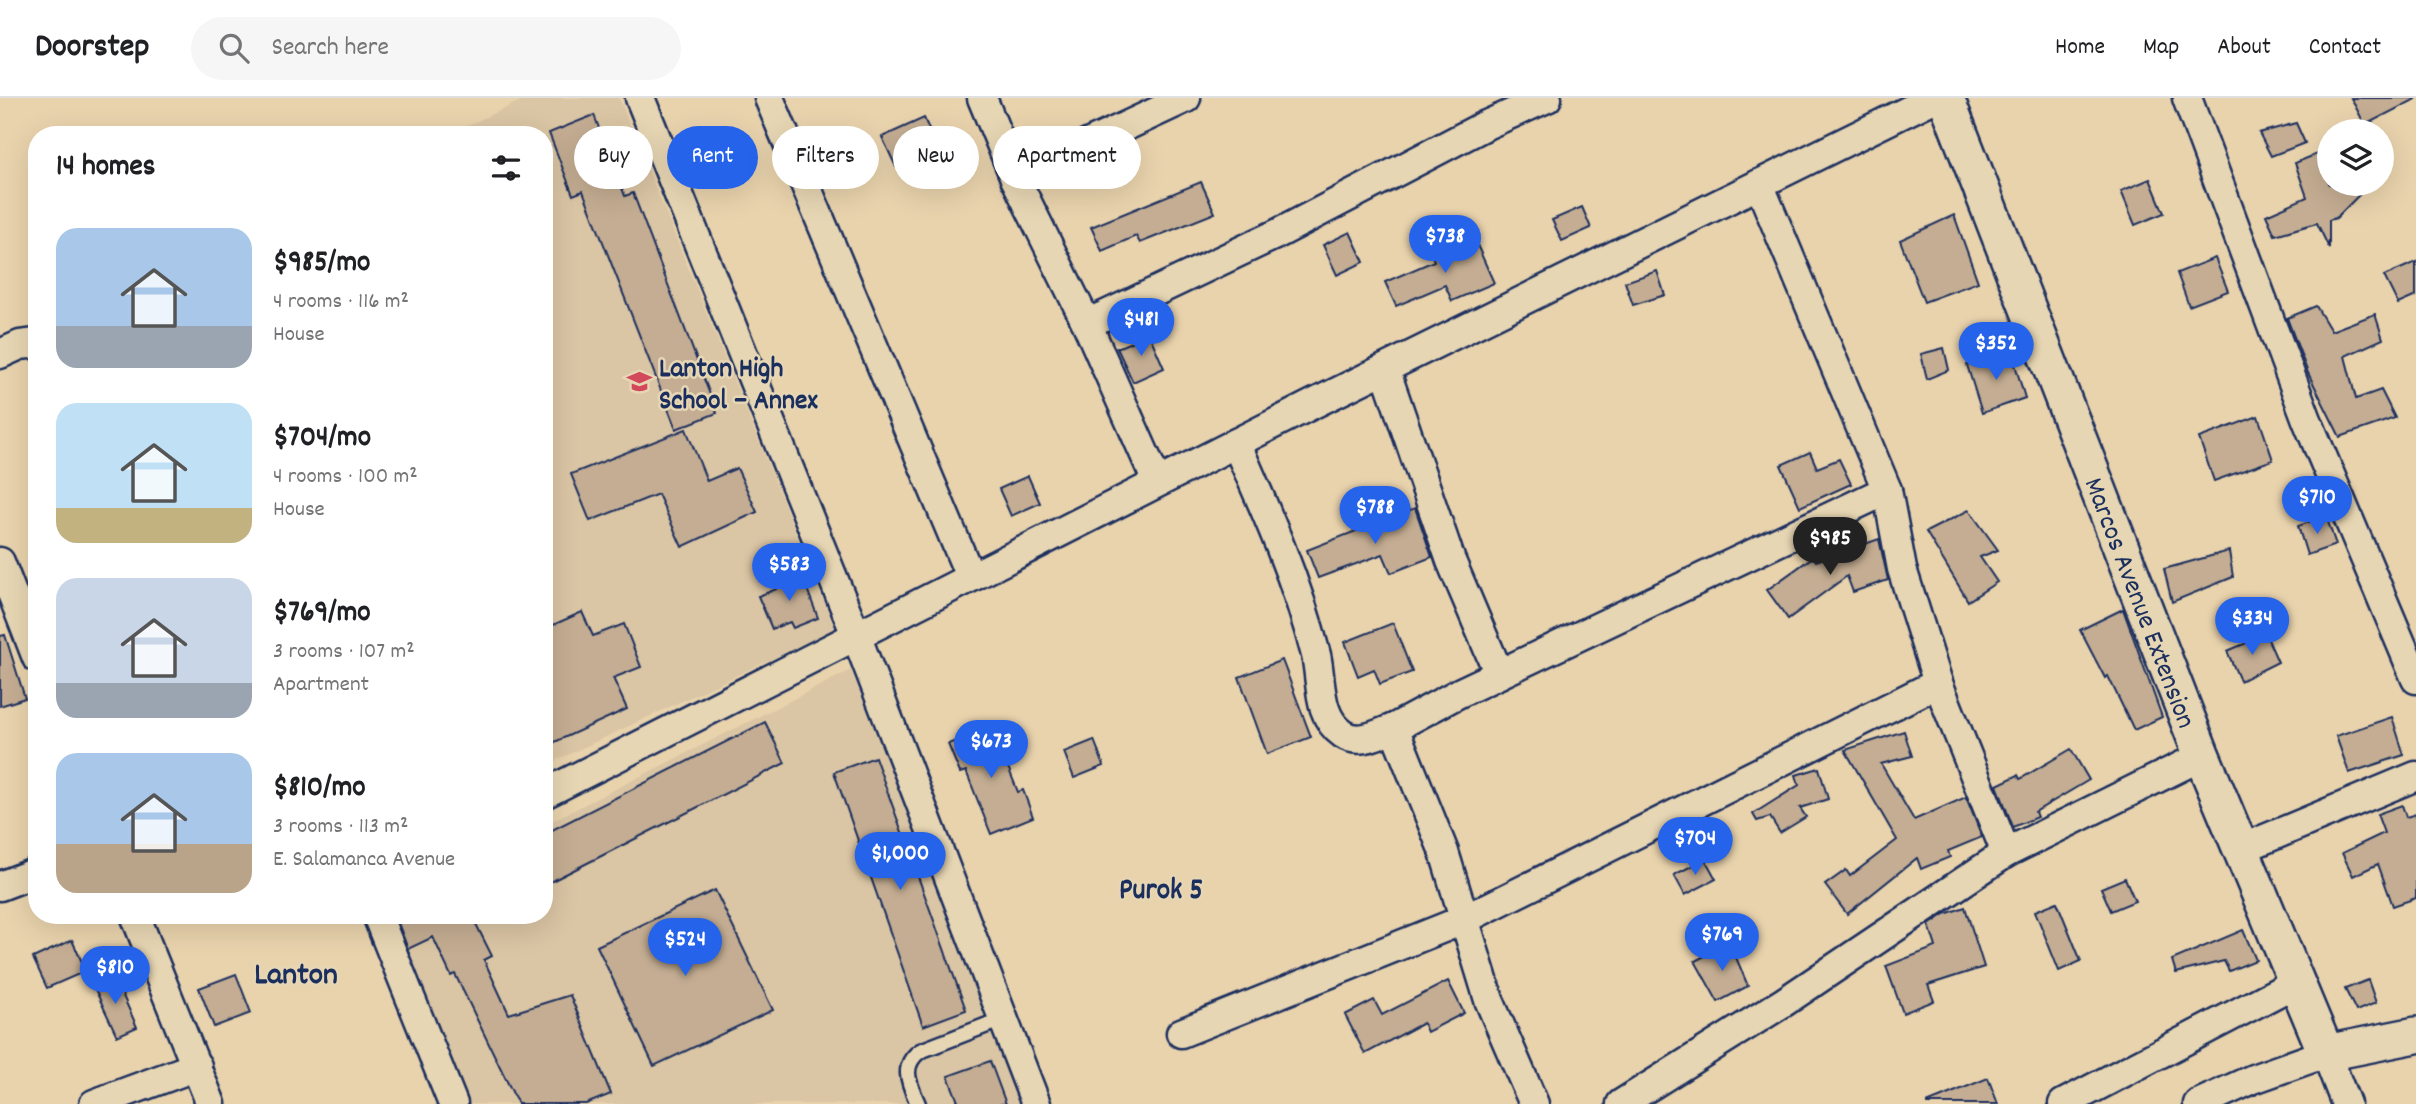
<!DOCTYPE html>
<html lang="en">
<head>
<meta charset="utf-8">
<style>
  :root { --surface:#fff; --page:#f6f6f6; --text:#202124; --muted:#757577; --line:#e0e0e0; --accent:#2563eb }
  body { margin:0; font-family:Dekko,sans-serif; background:var(--page); color:var(--text); height:100vh; display:flex; flex-direction:column; font-size:26px; white-space:nowrap }
  * { box-sizing:border-box; margin:0 }
  p { font-size:23px; color:var(--muted) }
  .icon { flex:none; width:38px; height:38px; fill:none; stroke:currentColor; stroke-width:2; stroke-linecap:round; stroke-linejoin:round }
  .map { position:relative; flex:1; overflow:hidden }
  .details { position:absolute; left:28px; top:28px; width:525px; height:798px; display:flex; flex-direction:column; background:var(--surface); border-radius:28px; box-shadow:0 7px 28px #0002 }
  .details>* { flex:none }
  .hud { position:absolute; left:574px; top:28px; width:665px; height:63px; display:flex; gap:14px }
  .fabs { position:absolute; left:2317px; top:21px; display:grid; gap:14px }
  .fabs a { display:grid; place-items:center; width:77px; height:77px; border-radius:50%; background:var(--surface); box-shadow:0 7px 28px #0002; font-size:35px }
  .price { position:absolute; translate:-50% -60px; padding:0 16px; border-radius:24px; background:var(--accent); color:#fff; font-size:23px; line-height:46px; filter:drop-shadow(0 2px 4px #0008) }
  .price::after { content:''; position:absolute; left:50%; top:42px; width:21px; height:16px; margin-left:-10px; background:inherit; clip-path:polygon(0 0,100% 0,50% 100%) }
  .price.active { background:#222; color:#fff }
  ul { padding:0; list-style:none }
  li { display:flex; align-items:center; gap:21px; height:175px; padding:0 28px }
  li span { display:grid; place-items:center; flex:none; width:196px; height:140px; border-radius:21px; color:#555 }
  li>.icon { margin-inline-start:auto }
  span .icon { width:84px; height:84px; fill:#fffc; stroke-width:1 }
  li b { font-size:30px }
  h2 { display:flex; justify-content:space-between; align-items:center; height:84px; padding:0 28px; font-size:30px }
  .chip { padding:0 24px; border-radius:32px; background:var(--surface); box-shadow:0 7px 28px #0002; font-size:24px; line-height:63px }
  .chip.active { background:var(--accent); color:#fff }
  header { display:flex; align-items:center; gap:42px; box-sizing:border-box; height:98px; padding:0 35px; background:var(--surface); border-bottom:2px solid var(--line) }
  header strong { font-size:33px }
  nav { display:flex; gap:38px; margin-inline-start:auto; font-size:24px }
  .search { width:490px; height:63px; background:var(--page); display:flex; align-items:center; gap:18px; box-sizing:border-box; padding:0 24px; border-radius:38px; color:var(--muted); font-size:26px }
  .map>svg:first-child { display:block }
  .built { fill:#dac5a4 }
  .building { fill:#c4ad92; stroke:#1b2f5e; stroke-width:2 }
  .lines { fill:none; stroke-linecap:round; stroke-linejoin:round }
  .service-casing { stroke:#1b2f5e; stroke-width:19 }
  .minor-casing { stroke:#1b2f5e; stroke-width:33 }
  .tertiary-casing { stroke:#1b2f5e; stroke-width:40 }
  .service { stroke:#e7d6b3; stroke-width:14 }
  .minor { stroke:#e7d6b3; stroke-width:28 }
  .tertiary { stroke:#e7d6b3; stroke-width:35 }
  .labels { text-anchor:middle; stroke-width:5; stroke-linejoin:round; paint-order:stroke }
  .poi-label { font-size:28px; font-weight:bold; fill:#1b2f5e; stroke:#e7d6b3; text-anchor:start }
  .street-label { font-size:28px; fill:#1b2f5e; stroke:#e7d6b3 }
  .neighbourhood-label { font-size:30px; font-weight:bold; fill:#1b2f5e; stroke:#e7d6b3 }
  .quarter-label { font-size:32px; font-weight:bold; fill:#1b2f5e; stroke:#e7d6b3 }
</style>
</head>
<body>
<header>
<strong>Doorstep</strong>
<div class="search"><svg class="icon" aria-label="search" viewBox="0 0 24 24"><circle cx="10" cy="10" r="6"/><path d="M15 15l6 6"/></svg>Search here</div>
<nav><a>Home</a><a>Map</a><a>About</a><a>Contact</a></nav>
</header>
<div class="map">
<svg width="2416" height="1006" viewBox="0 0 2416 1006">
  <rect width="100%" height="100%" fill="#e9d3ad"/>
  <filter id="ink" filterUnits="userSpaceOnUse"><feTurbulence type="fractalNoise" baseFrequency=".0143" numOctaves="2"/><feDisplacementMap in="SourceGraphic" scale="14" xChannelSelector="R" yChannelSelector="G"/><feConvolveMatrix kernelMatrix="1 2 1 2 8 2 1 2 1" color-interpolation-filters="sRGB"/></filter>
  <g filter="url(#ink)">
    <g class="built">
      <path d="M527,0H619L835,531L544,668V37H447Z"/>
      <path d="M851,572L1023,1006H467L393,817H544V727Z"/>
    </g>
    <g class="building">
      <path d="M2351,0H2416V1L2365,27Z"/>
      <path d="M594,17L625,98L633,95L717,315L676,331L583,93L573,97L549,35Z"/>
      <path d="M924,20L937,50L896,69L882,39Z"/>
      <path d="M2296,25L2305,45L2271,58L2259,35Z"/>
      <path d="M2329,51V86H2370L2336,120L2329,122V150L2317,125L2275,137L2266,117L2307,99L2295,65Z"/>
      <path d="M2150,81L2164,115L2135,127L2121,93Z"/>
      <path d="M1201,84L1215,115L1140,145L1136,138L1102,153L1091,129Z"/>
      <path d="M1582,109L1591,130L1562,143L1552,122Z"/>
      <path d="M1954,117L1978,184L1924,204L1900,142Z"/>
      <path d="M1350,134L1364,164L1337,177L1323,147Z"/>
      <path d="M1474,140L1494,185L1452,203L1445,187L1396,208L1385,184L1434,163L1432,158Z"/>
      <path d="M2215,160L2228,193L2189,208L2177,175Z"/>
      <path d="M2416,164V198L2398,206L2384,178Z"/>
      <path d="M1657,173L1665,197L1633,207L1625,184Z"/>
      <path d="M2316,208L2331,233L2375,216L2383,241L2345,258L2356,301L2381,292L2395,320L2340,339L2308,275L2287,220Z"/>
      <path d="M1149,236L1164,270L1133,284L1117,250Z"/>
      <path d="M1944,250L1949,272L1927,281L1921,256Z"/>
      <path d="M2011,253L2025,300L1982,315L1967,267Z"/>
      <path d="M2258,318L2273,362L2214,383L2199,340Z"/>
      <path d="M686,331L707,383L737,370L757,414L682,449L658,396L590,423L571,376Z"/>
      <path d="M1810,354L1817,370L1839,361L1851,386L1800,409L1781,367Z"/>
      <path d="M1028,378L1040,405L1011,418L999,391Z"/>
      <path d="M1415,410L1432,459L1391,475L1383,456L1318,480L1307,452Z"/>
      <path d="M1969,412L1998,452L1980,459L1997,484L1968,503L1926,434Z"/>
      <path d="M2326,418L2336,447L2307,457L2298,428Z"/>
      <path d="M1879,441L1888,482L1853,494L1847,478L1788,521L1767,492L1813,459L1816,463Z"/>
      <path d="M2229,453L2233,479L2172,504L2164,471Z"/>
      <path d="M801,475L818,520L793,530L790,524L772,531L758,498L777,491L775,485Z"/>
      <path d="M2123,511L2162,619L2134,632L2108,578L2105,580L2080,532Z"/>
      <path d="M582,514L593,538L624,526L641,569L613,580L627,611L544,649V531Z"/>
      <path d="M1393,525L1412,574L1380,586L1374,571L1358,578L1345,544Z"/>
      <path d="M5,537L25,600L0,608V538Z"/>
      <path d="M2266,537L2278,564L2240,583L2227,553Z"/>
      <path d="M1282,562L1311,639L1267,656L1239,579Z"/>
      <path d="M2392,619L2404,657L2349,675L2336,638Z"/>
      <path d="M765,624L785,665L544,787V736Z"/>
      <path d="M992,629L1018,694L1023,692L1033,719L991,736L966,673L960,675L948,646Z"/>
      <path d="M1904,633L1912,658L1881,666L1914,722L1966,699L1982,739L1948,753L1950,759L1921,771L1917,760L1847,816L1825,787L1846,772L1850,778L1897,742L1845,652Z"/>
      <path d="M1094,642L1104,668L1074,680L1064,654Z"/>
      <path d="M2071,651L2089,682L2035,714L2037,719L2013,729L1997,687L2018,677L2020,681Z"/>
      <path d="M875,659L966,912L923,928L834,674Z"/>
      <path d="M1819,670L1828,701L1800,710L1806,719L1780,735L1770,719L1757,723L1753,716L1799,687L1796,677Z"/>
      <path d="M2402,707L2406,719L2416,716V800L2393,808L2378,766L2353,778L2342,755L2384,735L2377,716Z"/>
      <path d="M1705,761L1716,781L1685,797L1674,777Z"/>
      <path d="M2125,780L2135,803L2111,813L2101,790Z"/>
      <path d="M715,792L773,912L654,968L597,848Z"/>
      <path d="M2057,804L2081,863L2059,873L2035,813Z"/>
      <path d="M1965,809L1984,869L1928,887L1934,903L1903,915L1886,868L1936,849L1929,827L1945,816Z"/>
      <path d="M395,817H480L473,820L492,858L484,862L509,916L570,897L611,996L586,1006H518L455,876L451,878L433,839L408,851Z"/>
      <path d="M2243,832L2256,862L2229,873L2224,863L2176,875L2172,862Z"/>
      <path d="M72,842L86,873L47,890L33,860Z"/>
      <path d="M1730,845L1748,888L1718,904L1695,863Z"/>
      <path d="M236,876L251,915L214,929L199,890Z"/>
      <path d="M114,878L137,929L117,938L93,887Z"/>
      <path d="M2368,882L2376,905L2356,913L2345,891Z"/>
      <path d="M1448,883L1464,915L1427,934L1423,925L1365,956L1345,917L1374,902L1382,917Z"/>
      <path d="M990,963L1006,1006H959L948,978Z"/>
      <path d="M1988,980L1998,1006H1927V1005Z"/>
    </g>
    <g class="lines">
      <defs>
        <path id="service" d="M918,1006C909,985 900,968 920,953L1003,921"/>
        <g id="minor">
          <path d="M640,0L856,537L1036,1006"/>
          <path d="M769,0L970,478"/>
          <path d="M982,0L1015,80L1087,226L1157,384"/>
          <path d="M2187,0L2307,322L2416,581"/>
          <path d="M1015,80L1186,0"/>
          <path d="M1759,86L1887,392L1902,471L1938,585"/>
          <path d="M1087,226L1277,136L1486,27L1547,0"/>
          <path d="M0,256L20,247L37,245"/>
          <path d="M1385,271L1451,463L1499,576"/>
          <path d="M1236,345C1267,415 1297,483 1316,557C1322,583 1317,618 1343,636C1359,647 1378,636 1394,630"/>
          <path d="M0,464L37,560"/>
          <path d="M544,696L1311,307L1934,0"/>
          <path d="M2241,751L2416,678"/>
          <path d="M0,788L37,774"/>
          <path d="M135,817L211,1006"/>
          <path d="M377,817L453,1006"/>
          <path d="M1181,935L1463,822L1938,585L2006,755"/>
          <path d="M94,1006L197,968"/>
          <path d="M1534,1006L1489,902L1444,754L1394,630L1459,595L1887,392"/>
          <path d="M1621,1006L1784,904L2006,755L2202,658"/>
          <path d="M2063,1006L2297,884"/>
          <path d="M2198,1006L2253,981L2326,955L2346,1006"/>
        </g>
        <path id="tertiary" d="M1946,0L2202,658L2326,955L2416,937"/>
      </defs>
      <use href="#service" class="service-casing"/>
      <use href="#minor" class="minor-casing"/>
      <use href="#tertiary" class="tertiary-casing"/>
      <use href="#service" class="service"/>
      <use href="#minor" class="minor"/>
      <use href="#tertiary" class="tertiary"/>
    </g>
  </g>
  <defs>
    <symbol id="school-bare" viewBox="-9 -9 18 18"><path d="M0-5L7-2L0 1L-7-2ZM-4 1L0 2.5L4 1V4Q0 6-4 4Z" fill="#d1495b" stroke="#e7d6b3" stroke-width="2.5" paint-order="stroke"/></symbol>
  </defs>
  <g fill-rule="evenodd">
    <use href="#school-bare" x="622" y="266" width="35" height="35"/>
  </g>
  <g class="labels">
    <g class="poi-label">
      <text x="659" y="278">Lanton High<tspan x="659" dy="32">School – Annex</tspan></text>
    </g>
    <g class="street-label">
      <text transform="translate(2142 504) rotate(69)" y="10">Marcos Avenue Extension</text>
    </g>
    <g class="neighbourhood-label">
      <text x="1161" y="800">Purok 5</text>
    </g>
    <g class="quarter-label">
      <text x="296" y="885">Lanton</text>
    </g>
  </g>
</svg>
<div class="fabs">
<a><svg class="icon" aria-label="layers" viewBox="0 0 24 24"><path d="M12 4l9 5-9 5-9-5zM3 14l9 5 9-5"/></svg></a>
</div>
<b class="price" style="left:1445px;top:177px">$738</b>
<b class="price" style="left:1141px;top:260px">$481</b>
<b class="price" style="left:1996px;top:284px">$352</b>
<b class="price" style="left:2317px;top:438px">$710</b>
<b class="price" style="left:1375px;top:448px">$788</b>
<b class="price active" style="left:1830px;top:479px">$985</b>
<b class="price" style="left:789px;top:505px">$583</b>
<b class="price" style="left:2252px;top:559px">$334</b>
<b class="price" style="left:991px;top:682px">$673</b>
<b class="price" style="left:1695px;top:779px">$704</b>
<b class="price" style="left:900px;top:794px">$1,000</b>
<b class="price" style="left:1722px;top:875px">$769</b>
<b class="price" style="left:685px;top:880px">$524</b>
<b class="price" style="left:115px;top:908px">$810</b>
<div class="hud">
<a class="chip">Buy</a>
<a class="chip active">Rent</a>
<a class="chip">Filters</a>
<a class="chip">New</a>
<a class="chip">Apartment</a>
</div>
<section class="details">
<h2>14 homes<svg class="icon" aria-label="filters" viewBox="0 0 24 24"><path d="M4 7h16M4 17h16"/><circle cx="9" cy="7" r="2"/><circle cx="15" cy="17" r="2"/></svg></h2>
<ul>
<li><span style="background:linear-gradient(#a9c7e8 70%,#9aa5b1 0)"><svg class="icon" aria-label="home" viewBox="0 0 24 24"><path d="M3 11l9-7 9 7M6 9v11h12V9"/></svg></span><div><b>$985/mo</b><p>4 rooms · 116 m²</p><p>House</p></div></li>
<li><span style="background:linear-gradient(#bfe0f5 75%,#c2b280 0)"><svg class="icon" aria-label="home" viewBox="0 0 24 24"><path d="M3 11l9-7 9 7M6 9v11h12V9"/></svg></span><div><b>$704/mo</b><p>4 rooms · 100 m²</p><p>House</p></div></li>
<li><span style="background:linear-gradient(#c9d6e8 75%,#9aa5b1 0)"><svg class="icon" aria-label="home" viewBox="0 0 24 24"><path d="M3 11l9-7 9 7M6 9v11h12V9"/></svg></span><div><b>$769/mo</b><p>3 rooms · 107 m²</p><p>Apartment</p></div></li>
<li><span style="background:linear-gradient(#a9c7e8 65%,#b9a48a 0)"><svg class="icon" aria-label="home" viewBox="0 0 24 24"><path d="M3 11l9-7 9 7M6 9v11h12V9"/></svg></span><div><b>$810/mo</b><p>3 rooms · 113 m²</p><p>E. Salamanca Avenue</p></div></li>
</ul>
</section>
</div>
</body>
</html>
